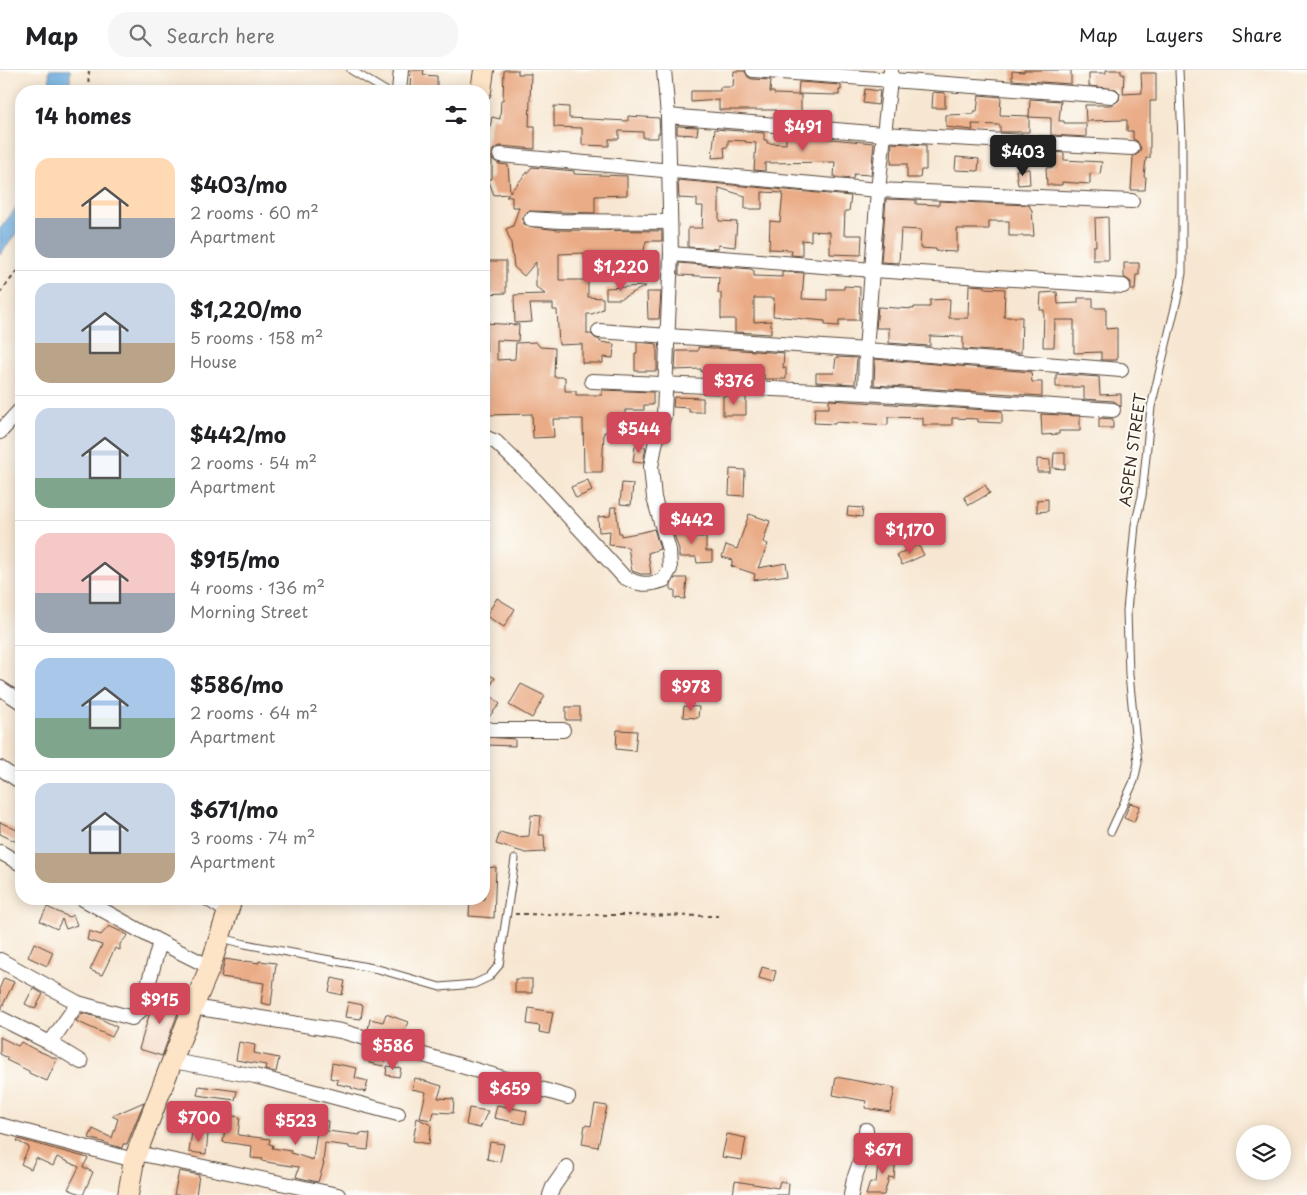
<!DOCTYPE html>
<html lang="en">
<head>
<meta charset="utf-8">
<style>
  :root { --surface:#fff; --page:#f6f6f6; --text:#202124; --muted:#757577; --line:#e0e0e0; --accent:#d1495b }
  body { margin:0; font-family:"Playpen Sans",sans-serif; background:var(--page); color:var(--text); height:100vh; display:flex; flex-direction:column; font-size:19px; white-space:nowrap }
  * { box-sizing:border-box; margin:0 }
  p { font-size:16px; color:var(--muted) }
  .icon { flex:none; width:28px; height:28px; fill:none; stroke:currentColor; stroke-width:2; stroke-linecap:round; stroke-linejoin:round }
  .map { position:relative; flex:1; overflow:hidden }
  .details { position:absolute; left:15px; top:15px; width:475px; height:820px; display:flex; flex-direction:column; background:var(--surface); border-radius:20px; box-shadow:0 2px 12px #0003 }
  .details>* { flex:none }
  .controls { position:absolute; left:1236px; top:1055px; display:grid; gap:10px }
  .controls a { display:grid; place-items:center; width:55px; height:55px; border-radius:50%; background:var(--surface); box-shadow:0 2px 12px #0003; font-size:25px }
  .price { position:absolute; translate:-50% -42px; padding:0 11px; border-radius:5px; background:var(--accent); color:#fff; font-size:16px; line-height:32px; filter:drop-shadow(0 1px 2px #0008) }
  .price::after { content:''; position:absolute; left:50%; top:30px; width:15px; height:11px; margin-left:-8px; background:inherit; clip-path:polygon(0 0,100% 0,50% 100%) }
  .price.on { background:#222; color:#fff }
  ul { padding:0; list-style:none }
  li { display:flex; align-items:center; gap:15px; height:125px; padding:0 20px }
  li+li { border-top:1px solid var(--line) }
  li span { display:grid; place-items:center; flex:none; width:140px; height:100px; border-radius:15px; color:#555 }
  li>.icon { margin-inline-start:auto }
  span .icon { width:60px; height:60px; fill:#fffc; stroke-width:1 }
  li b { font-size:21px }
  h2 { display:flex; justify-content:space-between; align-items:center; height:60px; padding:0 20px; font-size:21px }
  header { display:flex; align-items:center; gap:30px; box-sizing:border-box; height:70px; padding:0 25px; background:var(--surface); border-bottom:1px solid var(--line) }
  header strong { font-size:24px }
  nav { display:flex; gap:28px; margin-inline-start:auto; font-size:18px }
  .search { width:350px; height:45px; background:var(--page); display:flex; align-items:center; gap:12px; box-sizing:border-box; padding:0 18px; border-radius:20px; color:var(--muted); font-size:19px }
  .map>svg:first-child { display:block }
  .water { fill:#6baade; stroke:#536a7e }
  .building { fill:#eaac86 }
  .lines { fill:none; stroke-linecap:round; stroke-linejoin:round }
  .lane-casing { stroke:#574639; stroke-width:9 }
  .street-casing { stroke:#574639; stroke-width:16 }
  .secondary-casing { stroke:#574639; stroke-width:22 }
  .path { stroke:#574639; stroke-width:2; stroke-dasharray:4 4; stroke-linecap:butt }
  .lane { stroke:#fff; stroke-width:7 }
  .street { stroke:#fff; stroke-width:14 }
  .secondary { stroke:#fee4c6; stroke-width:20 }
  .labels { text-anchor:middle; stroke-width:4; stroke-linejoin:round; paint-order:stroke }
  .street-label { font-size:15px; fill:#3b2a1e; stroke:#fdfcf7 }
</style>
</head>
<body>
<header>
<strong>Map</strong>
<div class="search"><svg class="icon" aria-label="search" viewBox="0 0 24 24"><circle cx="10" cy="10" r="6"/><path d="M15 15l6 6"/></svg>Search here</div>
<nav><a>Map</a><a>Layers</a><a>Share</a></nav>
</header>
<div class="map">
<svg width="1307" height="1125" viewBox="0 0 1307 1125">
  <rect width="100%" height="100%" fill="#fdfcf7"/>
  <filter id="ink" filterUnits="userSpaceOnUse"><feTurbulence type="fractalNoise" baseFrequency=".02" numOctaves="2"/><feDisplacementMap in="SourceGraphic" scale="10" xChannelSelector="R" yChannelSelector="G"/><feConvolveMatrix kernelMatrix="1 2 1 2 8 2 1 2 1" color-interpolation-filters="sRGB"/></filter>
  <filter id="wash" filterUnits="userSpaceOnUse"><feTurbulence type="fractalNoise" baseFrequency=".0096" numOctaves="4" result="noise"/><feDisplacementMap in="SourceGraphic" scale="20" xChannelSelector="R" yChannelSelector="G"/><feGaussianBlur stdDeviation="1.12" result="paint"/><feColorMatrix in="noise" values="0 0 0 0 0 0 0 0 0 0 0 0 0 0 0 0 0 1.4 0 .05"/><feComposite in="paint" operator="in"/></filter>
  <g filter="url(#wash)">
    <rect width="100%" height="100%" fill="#f7e7d2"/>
    <g class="water">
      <path d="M49,0H70V21H50Z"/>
      <path d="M21,131V157L0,185V159Z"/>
    </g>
    <g id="blocks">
      <g class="building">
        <path d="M411,0H424L423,5L437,6V19L410,17Z"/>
        <path d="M504,0H518V4H531L529,56H535V79L500,76L493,80L492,88L484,87V75H487L492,47L500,49L501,30H503Z"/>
        <path d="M1024,0H1071V14L1012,10V1L1024,2Z"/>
        <path d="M1106,0H1121V4H1124L1123,24L1142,23L1141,3H1156V31H1150V88H1146L1144,107H1146L1145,120H1131L1133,87L1139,83L1141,78L1137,71L1133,69V61H1127V50L1086,51L1085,35H1112L1119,30L1120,23L1116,19L1089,16V3H1106Z"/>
        <path d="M734,1H745L748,7L752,9L771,10L770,22H774V24L801,25V43H795L798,48H794V43L776,42V40H719V30L691,32V21H720V17H733Z"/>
        <path d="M799,12L841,15V20H839V25L798,24Z"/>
        <path d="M865,19L880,21L878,35L863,33Z"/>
        <path d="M933,22L945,23V38H932Z"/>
        <path d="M979,25L1001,27L1000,45L1029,46V62H1000V55L972,54L973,60L946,57V45L974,44V41H977Z"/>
        <path d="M1030,29L1061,31L1059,51H1064V53H1086V67L1051,65V48L1029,47Z"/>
        <path d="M554,36L569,37V48L628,51V46L659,48L660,63H658V68H643V62L619,61V69H609V76L582,75V58L554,57Z"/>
        <path d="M677,56L698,57L697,65L677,64Z"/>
        <path d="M715,59L764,63V70H767V73L786,74V65L874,73L871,105L854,104L853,109L834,107L835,92L765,93V101L754,100L756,73L745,72L746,71L728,70V77H724L725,87L712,88Z"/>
        <path d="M892,73L926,75V100H921L920,108H907V94H891Z"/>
        <path d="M1053,82L1064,83V90L1102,92L1100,104L1090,103V114L1062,112V115H1047L1046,98L1053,97Z"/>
        <path d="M956,87L979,89L978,101L955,100Z"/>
        <path d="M492,89L499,94L508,95L510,122L532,97L574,101V104L627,106V125L595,126V143L528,141L522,148L523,153L527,156L559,160L662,161V171H646L640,199L625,195L602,196V189H584V183L559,184V210H588V227L603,228V239L592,244H587V264H591L595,268L600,270V272L614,274L613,288L603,287V293H582V274L559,275L557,240H553V234H530L532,252L515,253L514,225L545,224L536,217V192L524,206L514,197L511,173L506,159L513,156L519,137H512V127H506L509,124L494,125L488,109H492Z"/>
        <path d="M1029,99L1030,114L1018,115L1016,100Z"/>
        <path d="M678,110L851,126L849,141H845L844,165H862L861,185L830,184V162L811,161V171L802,170V186L791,185L792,180L769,179L770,151L780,152L783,123L762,122V139H745V126L719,118V151L737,152L735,177L718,175V179L688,177V158H702L703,136H697V129L679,128Z"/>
        <path d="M886,129L916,130V134L939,135V131L1029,135L1032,141L1034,166H1009V151H989V159H957V182L936,181V179L920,178L921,160L901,159L899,193L881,192Z"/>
        <path d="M1108,147L1109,190H1093V176H1096L1095,148Z"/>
        <path d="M484,191H506V223L484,224Z"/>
        <path d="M679,193L751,199L754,201V206L782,207V202L804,203L802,229H804L827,230V219H844V216L860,217L859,250H839V256L825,255V251L773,246L774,228H754V252L771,251V264L735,262V249H721V223H718L719,207L679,205Z"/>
        <path d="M1124,193H1139V205H1136L1135,220H1131V212L1124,207Z"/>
        <path d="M969,215L985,216V218L1005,219L1004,247H1022L1021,283L963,279V267L930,266V276L889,273V258H876L878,237L914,239V237H930V230L950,229L949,248H968Z"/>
        <path d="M646,216L620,229H606V218Z"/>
        <path d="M647,222H661L659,249H648Z"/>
        <path d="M1057,222L1058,234L1078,233V228H1093V238H1106V259L1117,258V290H1101V282L1074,283V250H1055L1054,277H1043L1044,240H1040L1041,223Z"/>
        <path d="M484,253L519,255L518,271L497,270V290L515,289L516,273L536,272L540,277L555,278L554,307H565V321H576V325H602V320L653,322V335H644V340H625V361L608,360V362H604L602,402H584L583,349H553L554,367L533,368L532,344L484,345V293H487L486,268L484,267Z"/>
        <path d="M637,272L657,274V301H635V283H637Z"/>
        <path d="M698,277L784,283L783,298H786V309H764V305H746V309L730,308V303L701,302V299L675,300L676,281H698Z"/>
        <path d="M836,287L857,288L855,314L816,312V303H834Z"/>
        <path d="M875,289L1031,302L1032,312H1042V326L874,315Z"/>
        <path d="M1056,304L1099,307L1100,325L1121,324V337L1114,331L1084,329V317H1056Z"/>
        <path d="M723,326L746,327V345H723Z"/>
        <path d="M674,327L703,328V342H689V338L673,337Z"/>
        <path d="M829,330L1002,341V353L978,352V349L952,348V355H923V348L888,347V355L835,352V354L814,353L815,338H829Z"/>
        <path d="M1041,344L1080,346V361H1059V364L1042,365Z"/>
        <path d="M1099,348L1113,349V358H1099Z"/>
        <path d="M635,376L646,377L643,393L633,392Z"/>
        <path d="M1054,383H1065V399L1053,398Z"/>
        <path d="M1037,389L1050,390V402H1037Z"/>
        <path d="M730,399L745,400L744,426L729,425Z"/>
        <path d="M588,410L592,421L576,428L571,417Z"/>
        <path d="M622,413L633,414L631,435L620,434Z"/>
        <path d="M985,415L990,423L969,435L964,427Z"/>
        <path d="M1048,429V441L1037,442V430Z"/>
        <path d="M611,437H616L619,463H621V466L643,462L654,459L660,479L648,483L651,504H641L632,501L628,477L609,475L610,461L599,462L598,447L610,446Z"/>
        <path d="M848,437L863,438L862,447L847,445Z"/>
        <path d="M749,444L770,451L763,472L768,474L758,498L786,493L788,505L754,510L755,504L731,496L733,490L722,487L726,475L737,479Z"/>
        <path d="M679,455H693V467H706V481H712V492L697,493L696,487H679V479L673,462H679Z"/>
        <path d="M918,474L924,485L902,495L897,485Z"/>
        <path d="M675,508H687L685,529L675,528V520H671V515Z"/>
        <path d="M497,528L515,539L504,557L486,546Z"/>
        <path d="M484,602L495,608L487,622L500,634L487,649H486V623L484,627Z"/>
        <path d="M521,614L545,626L532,648L509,635Z"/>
        <path d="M684,636L699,637L698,648L683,647Z"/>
        <rect x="566" y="637" width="14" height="13"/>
        <path d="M617,660L637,661L635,681L616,679Z"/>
        <path d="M486,667L515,669V676L486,675Z"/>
        <path d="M1130,733L1140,736L1134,752L1124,748Z"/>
        <path d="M531,745L541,746L539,765H544L545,782L526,783L496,774L500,762L518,767L529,766Z"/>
        <path d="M0,752L21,762V774L0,764Z"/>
        <path d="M496,797L494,848L469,846L470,829H484V798Z"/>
        <path d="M47,837L69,847L73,845L77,855L66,859L62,849L57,859L40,851Z"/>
        <path d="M109,856L128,865L120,874V880L115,878L102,905L90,900L102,875L87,870L89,861L101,865Z"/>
        <path d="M34,873L53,882L47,896L28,887Z"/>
        <path d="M225,889L244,892L245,891L259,893V891L276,893L271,935L261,933L264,913L221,907Z"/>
        <path d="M762,897L776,901L773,912L759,908Z"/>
        <path d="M4,908L14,912L1,939L0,917Z"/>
        <path d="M332,908L345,911L342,925L329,922Z"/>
        <rect x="515" y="909" width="17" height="14"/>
        <path d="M33,918L43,924L35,939L25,934Z"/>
        <path d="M155,925L182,932L162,986L139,979Z"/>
        <path d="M348,932L363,935L361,949L345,947Z"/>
        <path d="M529,938L553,942L549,964L539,962L540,956L527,954Z"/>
        <path d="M82,943L97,947L117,957L112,967L76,951Z"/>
        <path d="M386,944L408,952L401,969L368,960L370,949L383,952Z"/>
        <path d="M0,967L18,976L21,972L34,979L57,989L47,1011L29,1003V1001L6,990L8,988L0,984Z"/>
        <path d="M239,972L255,975L254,983L279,988L276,1002L265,1000L266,995L236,990Z"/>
        <path d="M371,979L386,983L384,996L369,993Z"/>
        <path d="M332,993L357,998L355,1008L368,1011L365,1022L351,1018L352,1017L337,1014L338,1010L330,1008Z"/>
        <path d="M387,996L401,998L399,1007L386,1005Z"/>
        <path d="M836,1007L895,1018L890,1042L865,1038L866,1031L833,1025Z"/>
        <path d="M415,1008L442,1016L438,1028L454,1029L453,1043L434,1042L432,1050L420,1048L426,1022L412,1019Z"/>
        <path d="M199,1016L237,1021L235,1030L197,1025Z"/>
        <path d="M144,1032L127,1074H123L122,1078L89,1068L93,1059L112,1068L118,1049L112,1046Z"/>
        <path d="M595,1034L607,1036L598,1077L582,1074L585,1055L591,1056Z"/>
        <path d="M497,1035L527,1041L524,1054L494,1048Z"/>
        <path d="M469,1038L488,1041L480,1058L466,1055Z"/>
        <path d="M227,1045L240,1047L238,1065L270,1069L269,1074L273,1075L272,1078L291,1081V1083L313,1090L317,1061L295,1058L296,1047L328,1051L327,1061L360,1065V1063L370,1064L368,1080L349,1078V1076L325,1073L323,1093H324L318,1112L296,1107L299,1097L272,1093L262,1091L263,1089L251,1088L252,1076L223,1072Z"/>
        <path d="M417,1048L431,1055L429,1074L413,1071Z"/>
        <path d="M192,1062L208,1064L206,1084L189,1082Z"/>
        <path d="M727,1064L746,1068L742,1090L722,1087Z"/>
        <path d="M18,1069L88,1088L83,1097L93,1102L83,1125L68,1119L79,1097L57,1087L53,1096L36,1088L31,1099L21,1094L29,1077L17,1071Z"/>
        <path d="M490,1072L504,1074L500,1092L487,1089Z"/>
        <path d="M879,1084L896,1086L894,1108L889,1107L884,1125H866L870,1112L876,1113Z"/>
        <path d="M179,1101L199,1105L196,1125H174Z"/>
        <path d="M735,1111L778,1118L780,1111L789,1113L788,1125H733Z"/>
      </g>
    </g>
  </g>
  <g filter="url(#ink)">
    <use href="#blocks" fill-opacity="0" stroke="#574639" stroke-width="1"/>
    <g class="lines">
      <defs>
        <g id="lane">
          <path d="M351,0L386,21"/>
          <path d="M1111,761L1134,711L1138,693L1129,605L1127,541L1135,455L1142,426L1151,337L1179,221L1182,203V70L1179,0"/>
          <path d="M222,868L245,874L378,899L440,917L474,914L489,907L499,895L515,789"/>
        </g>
        <g id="street">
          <path d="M753,0L1112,26"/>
          <path d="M399,21L401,0"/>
          <path d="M668,46L883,64L1132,78"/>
          <path d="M500,85L878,120L1132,131"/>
          <path d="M531,149L560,151L670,152"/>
          <path d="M671,184L873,200L1123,216"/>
          <path d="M599,261L866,280L1121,300"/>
          <path d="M592,311L865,323L1113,340"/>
          <path d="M865,323L866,280L878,120L891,0"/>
          <path d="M0,362L21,339"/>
          <path d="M484,367L496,372L537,412L624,507C639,515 647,516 664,510L670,499L669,480L654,428L651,397L655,375L664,345L671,184L668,46L664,0"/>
          <path d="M0,618L21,632"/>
          <path d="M484,657L491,660H563"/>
          <path d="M0,698L21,712"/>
          <path d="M0,782L21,794"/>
          <path d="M83,829L160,872L210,897"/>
          <path d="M208,829L227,841"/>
          <path d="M0,890L78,933L132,948L141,940L160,872"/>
          <path d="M193,937L341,961L568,1027"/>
          <path d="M0,948L50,973L81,992"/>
          <path d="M50,973L78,933"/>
          <path d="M173,991L255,1006L398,1044"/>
          <path d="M0,1055L134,1090"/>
          <path d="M137,1083L338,1125"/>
          <path d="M550,1125L553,1117L567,1097"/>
          <path d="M851,1125L854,1109L866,1076V1060"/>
        </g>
        <g id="secondary">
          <path d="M481,21L484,0"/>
          <path d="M128,1125L134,1090L193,937L210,897L232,829"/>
        </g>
      </defs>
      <use href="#lane" class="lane-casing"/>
      <use href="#street" class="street-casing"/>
      <use href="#secondary" class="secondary-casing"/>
      <g class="path">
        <path d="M88,21L89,0"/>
        <path d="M0,223L21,196"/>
        <path d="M515,844L718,846"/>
      </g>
      <use href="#lane" class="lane"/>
      <use href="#street" class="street"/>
      <use href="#secondary" class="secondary"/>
    </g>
  </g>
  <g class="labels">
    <g class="street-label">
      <text transform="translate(1133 380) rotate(-82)" y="5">ASPEN STREET</text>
    </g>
  </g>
</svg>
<div class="controls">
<a><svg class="icon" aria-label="layers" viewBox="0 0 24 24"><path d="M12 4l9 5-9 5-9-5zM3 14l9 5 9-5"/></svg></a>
</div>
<b class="price" style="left:803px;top:82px">$491</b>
<b class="price on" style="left:1023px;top:107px">$403</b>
<b class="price" style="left:621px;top:222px">$1,220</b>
<b class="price" style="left:734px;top:336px">$376</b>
<b class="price" style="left:639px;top:384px">$544</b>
<b class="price" style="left:692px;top:475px">$442</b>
<b class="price" style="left:910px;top:485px">$1,170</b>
<b class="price" style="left:691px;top:642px">$978</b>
<b class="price" style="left:160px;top:955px">$915</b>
<b class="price" style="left:393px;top:1001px">$586</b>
<b class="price" style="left:510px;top:1044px">$659</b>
<b class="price" style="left:199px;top:1073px">$700</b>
<b class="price" style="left:296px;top:1076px">$523</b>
<b class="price" style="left:883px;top:1105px">$671</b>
<section class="details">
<h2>14 homes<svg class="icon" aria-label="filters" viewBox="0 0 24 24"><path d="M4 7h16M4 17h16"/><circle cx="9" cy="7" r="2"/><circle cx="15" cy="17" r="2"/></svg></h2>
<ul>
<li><span style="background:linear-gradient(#ffd9b3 60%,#9aa5b1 0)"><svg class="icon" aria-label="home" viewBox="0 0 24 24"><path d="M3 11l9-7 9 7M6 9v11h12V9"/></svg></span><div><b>$403/mo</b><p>2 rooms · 60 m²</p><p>Apartment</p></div></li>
<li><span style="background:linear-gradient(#c9d6e8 60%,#b9a48a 0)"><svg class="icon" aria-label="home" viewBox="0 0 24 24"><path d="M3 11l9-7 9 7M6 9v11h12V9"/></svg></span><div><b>$1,220/mo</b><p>5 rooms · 158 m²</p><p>House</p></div></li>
<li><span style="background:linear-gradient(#c9d6e8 70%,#7fa58c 0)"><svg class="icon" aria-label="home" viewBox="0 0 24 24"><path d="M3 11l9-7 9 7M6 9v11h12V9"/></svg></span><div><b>$442/mo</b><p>2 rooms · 54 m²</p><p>Apartment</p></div></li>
<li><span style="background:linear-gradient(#f6c9c9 60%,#9aa5b1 0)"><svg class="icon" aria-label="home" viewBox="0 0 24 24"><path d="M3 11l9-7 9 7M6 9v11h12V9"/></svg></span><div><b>$915/mo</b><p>4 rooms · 136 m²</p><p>Morning Street</p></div></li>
<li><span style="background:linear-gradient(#a9c7e8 60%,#7fa58c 0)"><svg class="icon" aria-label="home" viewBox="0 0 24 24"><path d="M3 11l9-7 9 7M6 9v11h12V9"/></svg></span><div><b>$586/mo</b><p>2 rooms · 64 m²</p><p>Apartment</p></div></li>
<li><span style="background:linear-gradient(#c9d6e8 70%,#b9a48a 0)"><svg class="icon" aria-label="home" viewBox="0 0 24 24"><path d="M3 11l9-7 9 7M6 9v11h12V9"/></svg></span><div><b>$671/mo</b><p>3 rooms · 74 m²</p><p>Apartment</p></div></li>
</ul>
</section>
</div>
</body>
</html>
